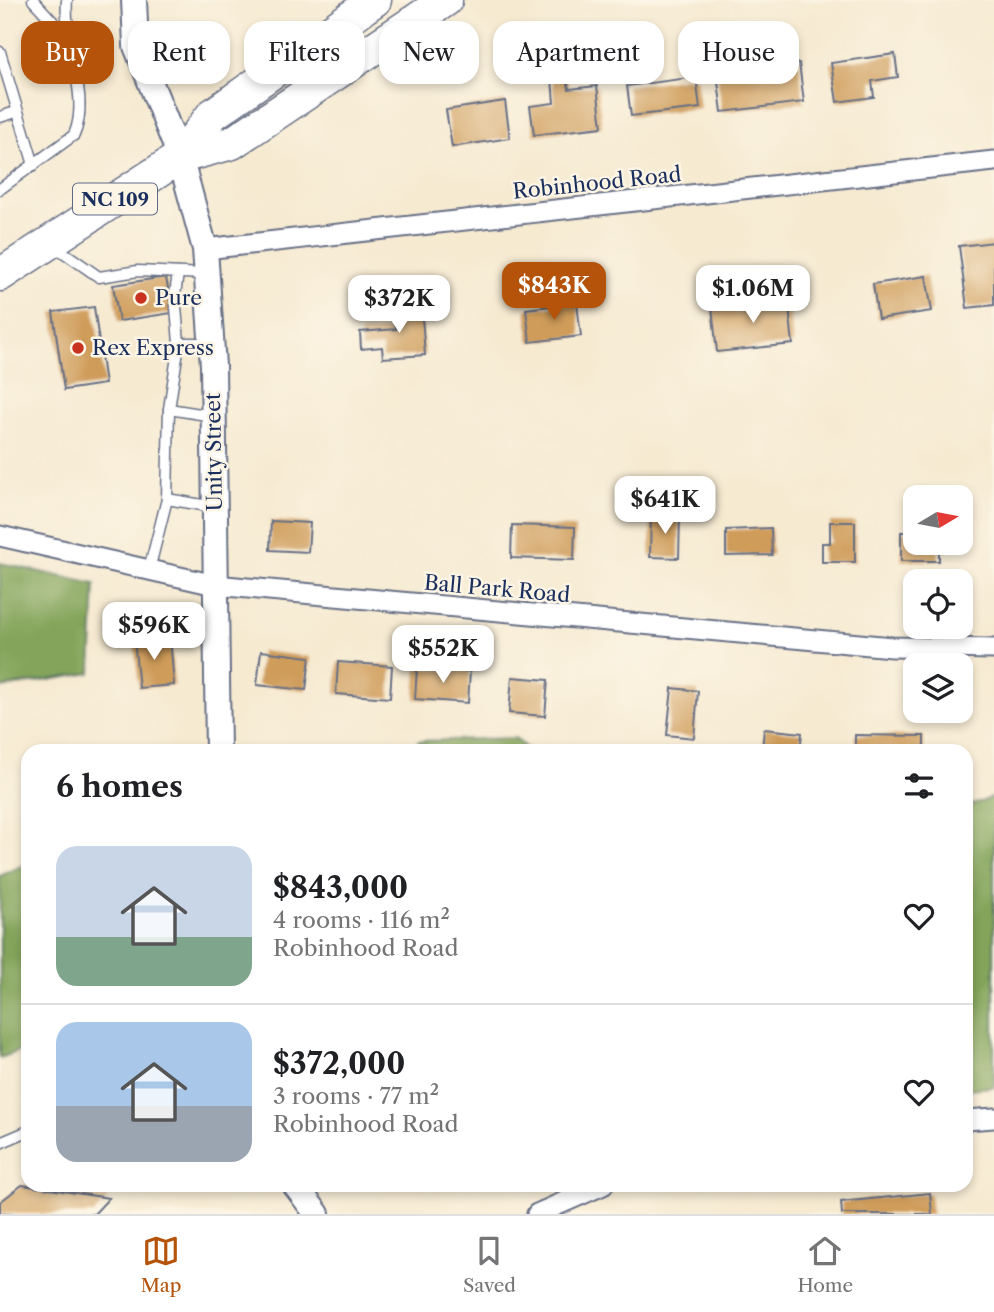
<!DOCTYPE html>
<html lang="en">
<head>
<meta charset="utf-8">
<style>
  :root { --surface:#fff; --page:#f6f6f6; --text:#202124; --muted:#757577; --line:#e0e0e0; --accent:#b45309 }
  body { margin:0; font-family:"Libre Caslon Text",serif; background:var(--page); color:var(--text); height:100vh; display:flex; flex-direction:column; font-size:26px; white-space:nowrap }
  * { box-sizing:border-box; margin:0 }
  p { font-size:23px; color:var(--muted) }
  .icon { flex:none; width:38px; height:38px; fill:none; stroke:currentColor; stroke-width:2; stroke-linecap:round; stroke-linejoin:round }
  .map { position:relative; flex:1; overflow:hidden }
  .side { position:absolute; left:21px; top:744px; width:952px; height:448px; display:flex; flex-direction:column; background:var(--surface); border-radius:21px; box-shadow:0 4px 10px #0003 }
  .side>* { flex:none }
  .hud { position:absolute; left:21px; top:21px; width:952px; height:63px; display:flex; gap:14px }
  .needle { width:46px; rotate:80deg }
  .tools { position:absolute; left:903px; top:485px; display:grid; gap:14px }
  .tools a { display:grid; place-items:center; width:70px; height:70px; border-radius:14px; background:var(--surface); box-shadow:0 4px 10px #0003; font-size:35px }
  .price { position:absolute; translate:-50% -60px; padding:0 16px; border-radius:14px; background:#fff; color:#222; font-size:23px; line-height:46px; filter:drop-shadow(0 2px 4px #0008) }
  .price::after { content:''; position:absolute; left:50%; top:42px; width:21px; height:16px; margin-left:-10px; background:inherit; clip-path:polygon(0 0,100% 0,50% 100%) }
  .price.selected { background:var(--accent); color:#fff }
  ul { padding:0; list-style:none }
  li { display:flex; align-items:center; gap:21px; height:175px; padding:0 35px }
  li+li { border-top:2px solid var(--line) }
  li span { display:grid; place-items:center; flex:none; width:196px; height:140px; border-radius:21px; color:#555 }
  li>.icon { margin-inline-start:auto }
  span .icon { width:84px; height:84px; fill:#fffc; stroke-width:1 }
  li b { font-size:30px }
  h2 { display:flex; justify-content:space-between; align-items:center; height:84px; padding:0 35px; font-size:30px }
  .pill { padding:0 24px; border-radius:21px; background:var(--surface); box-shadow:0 4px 10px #0003; font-size:24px; line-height:63px }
  .pill.selected { background:var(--accent); color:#fff }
  .menu { display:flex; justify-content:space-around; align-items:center; height:98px; border-top:2px solid var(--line); background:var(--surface); font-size:19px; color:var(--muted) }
  .menu a { display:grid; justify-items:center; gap:4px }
  .menu .selected { color:var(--accent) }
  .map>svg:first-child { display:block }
  .forest { fill:#83a45a; stroke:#4f6a5c; stroke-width:2 }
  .building { fill:#cf9c5a }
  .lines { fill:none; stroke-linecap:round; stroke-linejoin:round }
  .service-casing { stroke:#687086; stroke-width:13 }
  .minor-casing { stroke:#687086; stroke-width:23 }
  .tertiary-casing { stroke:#687086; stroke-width:28 }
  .primary-casing { stroke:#687086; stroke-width:35 }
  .service { stroke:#fff; stroke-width:10 }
  .minor { stroke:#fff; stroke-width:19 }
  .tertiary { stroke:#fff; stroke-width:24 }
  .primary { stroke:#fff; stroke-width:32 }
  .poi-dot { fill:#c8321e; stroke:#fcf5e5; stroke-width:2.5 }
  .labels { text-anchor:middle; stroke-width:5; stroke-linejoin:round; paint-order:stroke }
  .shield { fill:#fcf5e5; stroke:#5e6a86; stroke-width:2 }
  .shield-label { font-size:19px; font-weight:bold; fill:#1b2f5e }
  .street-label { font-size:21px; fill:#1b2f5e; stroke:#fcf5e5 }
  .poi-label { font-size:21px; fill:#1b2f5e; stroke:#fcf5e5; text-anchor:start }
</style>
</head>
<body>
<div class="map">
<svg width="994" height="1214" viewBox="0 0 994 1214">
  <rect width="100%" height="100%" fill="#fcf5e5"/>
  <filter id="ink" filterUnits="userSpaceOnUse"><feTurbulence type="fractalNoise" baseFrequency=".0143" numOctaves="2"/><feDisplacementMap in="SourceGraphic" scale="14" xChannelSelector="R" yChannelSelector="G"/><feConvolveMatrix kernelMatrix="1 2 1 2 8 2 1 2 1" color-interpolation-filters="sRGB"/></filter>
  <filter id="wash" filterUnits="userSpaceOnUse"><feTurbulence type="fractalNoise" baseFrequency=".00686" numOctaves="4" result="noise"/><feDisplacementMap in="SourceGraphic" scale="28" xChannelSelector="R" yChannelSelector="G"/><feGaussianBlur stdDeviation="1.57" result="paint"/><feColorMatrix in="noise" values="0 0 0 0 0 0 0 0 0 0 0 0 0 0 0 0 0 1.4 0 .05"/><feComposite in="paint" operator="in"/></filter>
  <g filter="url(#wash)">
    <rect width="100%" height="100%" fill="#f6ead1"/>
    <g class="forest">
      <path d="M0,563L95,584L91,673L0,688Z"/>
      <path d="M515,738L529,751H420L418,741Z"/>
      <path d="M994,797V1087L966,1089V807Z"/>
      <path d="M28,863V1048L0,1058V876Z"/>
    </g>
    <g id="blocks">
      <g class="building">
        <path d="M895,54L898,77L872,81L874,97L837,102L831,63Z"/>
        <path d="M799,63L804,102L722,112L717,74Z"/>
        <path d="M567,77L569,89L597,86L602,127L534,135L530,106L554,103L552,79Z"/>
        <path d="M696,77L700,108L631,116L627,86Z"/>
        <path d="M505,101L510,138L452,147L446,110Z"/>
        <path d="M994,242V305L967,308L959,246Z"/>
        <path d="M926,276L932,311L878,319L873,284Z"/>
        <path d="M166,277L172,313L119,321L113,285Z"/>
        <path d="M788,298L793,344L717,352L712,307Z"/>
        <path d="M577,303L581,336L530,342L526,309Z"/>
        <path d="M421,304L425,355L383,358L382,347L361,349L360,332L396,329L394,306Z"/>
        <path d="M94,307L105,384L64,390L53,312Z"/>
        <path d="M651,514L680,515L679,558L650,557Z"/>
        <path d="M271,521L310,523L308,552L270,550Z"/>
        <path d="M830,522H855V562H822V543H830Z"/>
        <path d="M512,525L575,527L574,560L511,558Z"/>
        <path d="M771,528L772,555L726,556V530Z"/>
        <path d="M901,532H915V542H939V561H901Z"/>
        <path d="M170,636L174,685L139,688L134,639Z"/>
        <path d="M261,651L310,657L306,690L257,685Z"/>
        <path d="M338,662L392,666L390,698L336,694Z"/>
        <path d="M417,668L470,671L468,703L415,699Z"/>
        <path d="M512,677L548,680L545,716L509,713Z"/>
        <path d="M672,688L698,691L694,738L667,735Z"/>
        <path d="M764,729L802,733L800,751H762Z"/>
        <path d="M855,735L924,736V751H855Z"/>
        <path d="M22,1185L109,1198L94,1214H0V1202Z"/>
        <path d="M930,1193L932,1214H842L841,1202Z"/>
      </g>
    </g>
  </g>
  <g filter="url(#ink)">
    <use href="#blocks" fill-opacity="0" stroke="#687086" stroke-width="2"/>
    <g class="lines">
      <defs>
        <g id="service">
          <path d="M33,0L67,37"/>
          <path d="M0,52L34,165"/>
          <path d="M0,117L16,112"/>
          <path d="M0,189L74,135C91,97 63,44 67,0"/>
          <path d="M53,245L99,277L138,271L205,274"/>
          <path d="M179,343H210"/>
          <path d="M169,409L213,416"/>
          <path d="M167,499L214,507"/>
          <path d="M149,570L167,499L169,409L179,343L175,295L178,273"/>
          <path d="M0,1143L28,1131"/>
        </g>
        <g id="minor">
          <path d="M205,249L994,161"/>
          <path d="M0,536L215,585L892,647L994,649"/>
          <path d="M966,1120L994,1118"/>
          <path d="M537,1214L603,1185"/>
        </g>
        <g id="tertiary">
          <path d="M134,0L136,46L180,157L205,249L213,366L218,751"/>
          <path d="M295,1185L317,1214"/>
        </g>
        <g id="primary">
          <path d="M180,157L212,115L375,0"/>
          <path d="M0,275L180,157L232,143L446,0"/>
        </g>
      </defs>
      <use href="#service" class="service-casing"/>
      <use href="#minor" class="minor-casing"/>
      <use href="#tertiary" class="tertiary-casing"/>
      <use href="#primary" class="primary-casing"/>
      <use href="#service" class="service"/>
      <use href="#minor" class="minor"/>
      <use href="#tertiary" class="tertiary"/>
      <use href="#primary" class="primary"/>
    </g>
  </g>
  <g class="poi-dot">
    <circle cx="141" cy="298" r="7"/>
    <circle cx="78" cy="348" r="7"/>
  </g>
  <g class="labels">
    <rect class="shield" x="73" y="183.5" width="84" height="31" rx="5"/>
    <g class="shield-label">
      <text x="115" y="206">NC 109</text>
    </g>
    <g class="street-label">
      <text transform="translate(597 183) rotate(-6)" y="7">Robinhood Road</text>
      <text transform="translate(214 452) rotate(-91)" y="7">Unity Street</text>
      <text transform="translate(497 589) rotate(5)" y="7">Ball Park Road</text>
    </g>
    <g class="poi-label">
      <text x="155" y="305">Pure</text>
      <text x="92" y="355">Rex Express</text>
    </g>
  </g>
</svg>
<div class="tools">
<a><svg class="needle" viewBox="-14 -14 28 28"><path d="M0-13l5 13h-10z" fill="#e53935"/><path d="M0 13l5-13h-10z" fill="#757577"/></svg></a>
<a><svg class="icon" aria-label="locate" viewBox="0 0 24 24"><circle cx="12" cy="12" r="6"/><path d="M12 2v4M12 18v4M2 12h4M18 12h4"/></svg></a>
<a><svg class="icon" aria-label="layers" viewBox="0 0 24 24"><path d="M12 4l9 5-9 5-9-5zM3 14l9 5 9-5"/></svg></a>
</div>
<b class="price selected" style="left:554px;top:322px">$843K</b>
<b class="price" style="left:753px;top:325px">$1.06M</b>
<b class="price" style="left:399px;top:335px">$372K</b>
<b class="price" style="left:665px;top:536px">$641K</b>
<b class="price" style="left:154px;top:662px">$596K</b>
<b class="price" style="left:443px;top:685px">$552K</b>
<div class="hud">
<a class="pill selected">Buy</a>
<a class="pill">Rent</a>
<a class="pill">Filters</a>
<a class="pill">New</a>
<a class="pill">Apartment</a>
<a class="pill">House</a>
</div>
<section class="side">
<h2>6 homes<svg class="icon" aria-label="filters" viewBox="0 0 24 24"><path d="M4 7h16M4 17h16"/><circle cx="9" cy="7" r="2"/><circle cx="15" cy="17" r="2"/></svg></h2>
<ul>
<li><span style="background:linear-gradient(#c9d6e8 65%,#7fa58c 0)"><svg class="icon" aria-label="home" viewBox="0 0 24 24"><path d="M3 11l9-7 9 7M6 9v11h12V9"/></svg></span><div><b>$843,000</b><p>4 rooms · 116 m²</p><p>Robinhood Road</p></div><svg class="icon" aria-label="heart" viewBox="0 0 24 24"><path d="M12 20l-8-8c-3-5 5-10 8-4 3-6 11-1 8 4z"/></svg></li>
<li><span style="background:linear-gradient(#a9c7e8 60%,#9aa5b1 0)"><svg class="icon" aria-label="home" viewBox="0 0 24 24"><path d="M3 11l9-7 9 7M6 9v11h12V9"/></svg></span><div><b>$372,000</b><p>3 rooms · 77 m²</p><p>Robinhood Road</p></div><svg class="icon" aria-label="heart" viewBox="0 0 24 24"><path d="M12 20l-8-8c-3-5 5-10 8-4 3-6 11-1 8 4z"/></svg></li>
</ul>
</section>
</div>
<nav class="menu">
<a class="selected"><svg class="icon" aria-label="map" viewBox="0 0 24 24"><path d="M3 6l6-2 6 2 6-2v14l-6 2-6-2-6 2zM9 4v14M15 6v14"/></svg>Map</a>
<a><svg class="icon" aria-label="saved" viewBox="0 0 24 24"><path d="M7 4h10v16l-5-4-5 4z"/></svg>Saved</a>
<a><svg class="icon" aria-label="home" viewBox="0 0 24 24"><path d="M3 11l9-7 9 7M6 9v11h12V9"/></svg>Home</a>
</nav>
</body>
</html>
